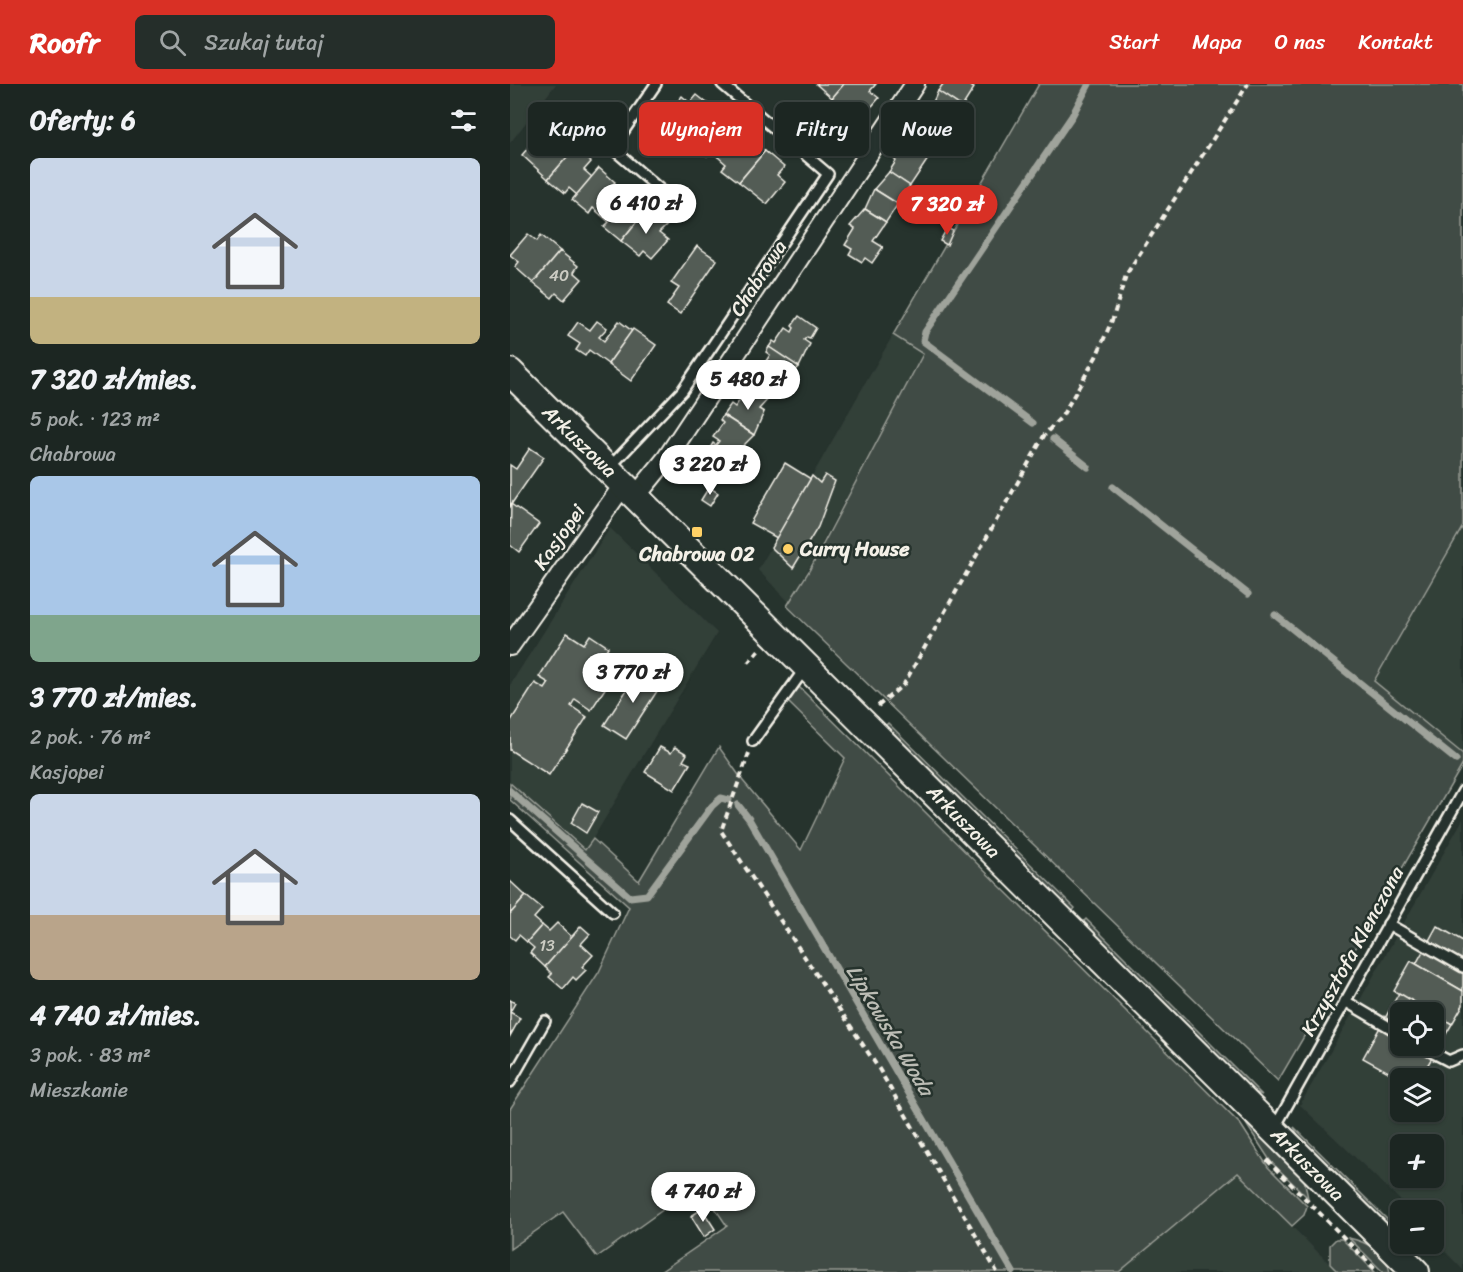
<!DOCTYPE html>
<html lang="pl">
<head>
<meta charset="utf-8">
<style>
  :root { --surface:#1c2622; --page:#252e2a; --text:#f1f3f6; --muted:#a0a5a5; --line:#3a4340; --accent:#d93025 }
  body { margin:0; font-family:Sriracha,sans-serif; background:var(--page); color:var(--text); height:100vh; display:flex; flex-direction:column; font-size:22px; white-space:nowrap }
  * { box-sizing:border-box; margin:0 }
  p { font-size:20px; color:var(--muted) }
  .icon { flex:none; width:33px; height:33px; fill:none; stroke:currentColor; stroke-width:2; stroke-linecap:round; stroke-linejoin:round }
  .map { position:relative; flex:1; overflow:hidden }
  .side { display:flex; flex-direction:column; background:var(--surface); width:510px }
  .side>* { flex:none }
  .guide { position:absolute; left:18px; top:18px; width:570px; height:54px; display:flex; gap:12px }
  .fabs { position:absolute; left:880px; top:918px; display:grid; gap:12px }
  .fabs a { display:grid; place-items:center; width:54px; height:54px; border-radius:9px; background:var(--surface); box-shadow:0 2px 4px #0004,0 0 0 2px var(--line); font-size:30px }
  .price { position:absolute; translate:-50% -51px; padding:0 14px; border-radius:21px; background:#fff; color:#222; font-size:20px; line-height:39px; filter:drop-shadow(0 2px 3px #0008) }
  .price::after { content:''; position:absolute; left:50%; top:36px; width:18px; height:14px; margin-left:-9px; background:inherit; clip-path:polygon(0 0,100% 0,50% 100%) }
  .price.current { background:var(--accent); color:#fff }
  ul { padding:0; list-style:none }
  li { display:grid; align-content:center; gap:12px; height:318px; padding:0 30px }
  li span { display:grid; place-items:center; height:186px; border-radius:9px; color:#555 }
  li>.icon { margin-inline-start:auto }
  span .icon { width:108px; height:108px; fill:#fffc; stroke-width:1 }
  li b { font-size:26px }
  h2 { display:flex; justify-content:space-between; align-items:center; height:72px; padding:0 30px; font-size:26px }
  .tag { padding:0 21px; border-radius:9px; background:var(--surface); box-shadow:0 2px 4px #0004,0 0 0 2px var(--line); font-size:21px; line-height:54px }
  .tag.current { background:var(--accent); color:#fff }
  header { display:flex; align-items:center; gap:36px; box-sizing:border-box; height:84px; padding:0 30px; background:var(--accent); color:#fff }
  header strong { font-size:28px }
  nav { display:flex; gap:33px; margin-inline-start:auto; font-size:21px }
  .search { width:420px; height:54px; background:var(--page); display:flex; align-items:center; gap:15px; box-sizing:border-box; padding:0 21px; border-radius:9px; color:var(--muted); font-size:22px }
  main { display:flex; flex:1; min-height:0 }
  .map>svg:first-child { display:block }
  .built { fill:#333f39; fill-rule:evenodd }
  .green { fill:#414b45; stroke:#9a9e96; stroke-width:1.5 }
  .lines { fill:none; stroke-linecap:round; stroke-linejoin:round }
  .stream { stroke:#9fa39b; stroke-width:7 }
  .building { fill:#525c55; stroke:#f4f1e8; stroke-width:1.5; fill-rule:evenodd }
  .lane-casing { stroke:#f4f1e8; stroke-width:14 }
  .street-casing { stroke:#f4f1e8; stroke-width:22 }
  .secondary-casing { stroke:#f4f1e8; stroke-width:30 }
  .path { stroke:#f4f1e8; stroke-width:4; stroke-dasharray:6 4.5; stroke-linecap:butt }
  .lane { stroke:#26332d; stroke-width:9 }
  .street { stroke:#26332d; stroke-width:18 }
  .secondary { stroke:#26332d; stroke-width:26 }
  .poi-dot { fill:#ffd166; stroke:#26332d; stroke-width:2 }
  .labels { text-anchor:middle; stroke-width:5; stroke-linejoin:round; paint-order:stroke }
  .number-label { font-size:16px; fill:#ccccc3 }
  .street-label { font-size:20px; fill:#f4f1e8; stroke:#26332d }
  .poi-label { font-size:20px; font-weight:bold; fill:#f4f1e8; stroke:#26332d; text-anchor:start }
  .water-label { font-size:21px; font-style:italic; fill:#bcbdb5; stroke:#26332d }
</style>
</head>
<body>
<header>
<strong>Roofr</strong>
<div class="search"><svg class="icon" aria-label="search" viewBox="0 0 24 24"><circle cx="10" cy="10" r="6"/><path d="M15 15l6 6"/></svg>Szukaj tutaj</div>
<nav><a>Start</a><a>Mapa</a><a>O nas</a><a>Kontakt</a></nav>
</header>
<main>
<section class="side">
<h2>Oferty: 6<svg class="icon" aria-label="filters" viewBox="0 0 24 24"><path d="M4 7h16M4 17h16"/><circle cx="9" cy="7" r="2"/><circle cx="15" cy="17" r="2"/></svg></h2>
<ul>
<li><span style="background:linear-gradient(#c9d6e8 75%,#c2b280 0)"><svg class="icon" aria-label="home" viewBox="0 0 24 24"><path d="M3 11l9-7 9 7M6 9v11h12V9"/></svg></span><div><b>7 320 zł/mies.</b><p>5 pok. · 123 m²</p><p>Chabrowa</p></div></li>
<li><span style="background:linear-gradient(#a9c7e8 75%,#7fa58c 0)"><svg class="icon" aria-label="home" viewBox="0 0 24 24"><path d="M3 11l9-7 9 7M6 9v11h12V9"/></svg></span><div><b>3 770 zł/mies.</b><p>2 pok. · 76 m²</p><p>Kasjopei</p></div></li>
<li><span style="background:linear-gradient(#c9d6e8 65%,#b9a48a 0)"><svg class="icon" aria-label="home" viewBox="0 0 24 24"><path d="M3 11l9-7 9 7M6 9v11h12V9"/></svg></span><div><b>4 740 zł/mies.</b><p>3 pok. · 83 m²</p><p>Mieszkanie</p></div></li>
</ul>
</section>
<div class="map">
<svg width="953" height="1188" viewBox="0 0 953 1188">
  <rect width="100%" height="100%" fill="#26332d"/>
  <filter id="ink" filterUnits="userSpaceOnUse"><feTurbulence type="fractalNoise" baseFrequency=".0167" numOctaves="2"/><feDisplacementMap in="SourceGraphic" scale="12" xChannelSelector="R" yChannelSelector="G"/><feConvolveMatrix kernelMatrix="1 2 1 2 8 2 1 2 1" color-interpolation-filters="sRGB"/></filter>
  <g filter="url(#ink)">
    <g class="built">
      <path d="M0,0H46L0,59Z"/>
      <path d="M383,251L413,270L280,519L248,486Z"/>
      <path d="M953,442V670L864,597Z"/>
      <path d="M100,444L207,549L76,766L0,699V601Z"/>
      <path d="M953,735V1186L924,1156V1126H895L890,1116L790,1021ZM891,928H924V962H891ZM891,994H924V1028H891ZM891,1060H924V1094H891Z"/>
      <path d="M728,1089L828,1188H609Z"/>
    </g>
    <g class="green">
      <path d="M529,0H953V442L864,597L953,670V680L768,997L277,522L299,487L413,270L383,251Z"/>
      <path d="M289,603L731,1041L758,1083L797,1122L794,1131L782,1142L728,1089L609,1188H150L217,1142L189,1100L87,1173L53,1128L0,1165V1025L89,888L119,823L0,716V699L75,766L83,755L129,797L209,663L233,697L291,766L335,674L277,617Z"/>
      <path d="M378,639L565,824L561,829L374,643Z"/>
      <path d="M576,835L752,1011L740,1006L572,839Z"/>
      <path d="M729,1029L794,1095L798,1114L761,1078Z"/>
      <path d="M784,1043L891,1149V1156L791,1058Z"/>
      <path d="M839,1154C857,1158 876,1168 880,1188H873Z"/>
      <path d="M826,1155H832L865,1188H828L820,1180V1161Z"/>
    </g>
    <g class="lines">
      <g class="stream">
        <path d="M523,339L413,257L415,248L562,32L579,0"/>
        <path d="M543,355L578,383"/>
        <path d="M603,403L738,510"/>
        <path d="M765,531L946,676"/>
        <path d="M0,707L120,813L137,811L202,722L211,714L219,716"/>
        <path d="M228,721L239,735L503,1188"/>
      </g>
    </g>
    <g class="building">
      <path d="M306,0H334L322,14Z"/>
      <path d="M334,0H366L360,7L369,14L351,35L322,14Z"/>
      <path d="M433,0H457L464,4L452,23L428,7Z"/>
      <path d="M428,7L452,23L440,41L419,27Z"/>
      <path d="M187,11L206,26L180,58L154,34L172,12L180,19Z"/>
      <path d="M206,26L223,40L216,49L224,55L208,73L201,67L197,72L180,58Z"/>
      <path d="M419,27L440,41L420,72L399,58L409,37L411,38Z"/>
      <path d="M46,48L65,64L38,95L12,71L30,50L38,57Z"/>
      <path d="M239,53L255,67L229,98L212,85L216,80L208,73L224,55L231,62Z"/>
      <path d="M399,58L420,72L400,102L379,88L386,77L384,75Z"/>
      <path d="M65,64L81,78L74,86L82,93L67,111L59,104L55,109L38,95Z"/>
      <path d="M255,67L274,83L267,91L275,98L257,120L229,98Z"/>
      <path d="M89,84L105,98L98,107L106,113L91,131L83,124L79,130L62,116Z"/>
      <path d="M379,88L400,102L388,120L364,105Z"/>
      <path d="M364,105L388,120L376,138L355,125Z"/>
      <path d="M121,111L137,125L111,157L94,143L99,138L91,131L106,113L114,120Z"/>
      <path d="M137,125L157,141L149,149L158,156L142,174L134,167L130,172L111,157Z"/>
      <path d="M355,125L376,138L363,157L373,163L362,179L355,174L352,178L339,170L342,165L335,161L345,145L340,142Z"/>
      <path d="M437,144L443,147L437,161L430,157Z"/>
      <path d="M18,150L27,157L31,151L50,167L23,199L5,183L9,178L0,171Z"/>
      <path d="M187,162L207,176L170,230L157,221L169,204L161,199Z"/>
      <path d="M50,167L68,182L64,188L72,195L54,216L46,209L42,214L23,199Z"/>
      <path d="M289,232L306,244L300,254L297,253L294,256L300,260L289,283L259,263L263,257L266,259L276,244L282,248L284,244L282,242Z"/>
      <path d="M87,237L97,244L89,253L94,257L109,237L122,247L98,280L79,266L75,272L66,266L70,260L58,252L68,238L80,246Z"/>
      <path d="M123,245L146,261L121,297L98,280Z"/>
      <path d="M259,263L289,283L272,301L267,297L260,313L243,302L250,292L253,293L256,290L250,286L260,271L256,268Z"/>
      <path d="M243,302L260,313L249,325L254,328L244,351L213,331L221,320L225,323L232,313L237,316Z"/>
      <path d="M213,331L244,351L226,369L221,365L218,369L221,371L214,381L197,369L203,359L206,361L209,357L203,353L213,339L210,336Z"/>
      <path d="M20,364L34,373L0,422V381L6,385Z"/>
      <path d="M275,379L301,395L267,454L240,439Z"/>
      <path d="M315,391L325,397L308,443L283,484L261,463L302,392L310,399Z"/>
      <path d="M199,403L208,409L200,422L191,416Z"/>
      <path d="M1,420L29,440L9,468L0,461Z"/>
      <path d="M62,435L69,440L63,449L56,444Z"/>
      <path d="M57,549L74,560L80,551L98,563L95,568L107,576L99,588L104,591L81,626L65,615L61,622L77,633L39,691L0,666V638L25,599L35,605L39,599L29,593Z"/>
      <path d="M131,584L153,598L116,655L94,641Z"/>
      <path d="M150,663L161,669L165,663L177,670L173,677L180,680L164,706L135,688Z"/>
      <path d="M72,719L88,728L76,749L61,739Z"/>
      <path d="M0,797L16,812L0,830Z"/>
      <path d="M16,812L32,825L24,834L32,841L17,858L9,851L5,856L0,852V830Z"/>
      <path d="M47,839L62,853L35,883L20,869L24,864L17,858L32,841L39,847Z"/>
      <path d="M71,842L80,850L71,860L83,871L72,883L76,886L66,896L63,893L53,905L39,893L42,890L35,883Z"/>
      <path d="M927,842L953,857V907L906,880Z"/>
      <path d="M901,877L953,907V921L942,940L884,907Z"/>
      <path d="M889,909L942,940L910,994L891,995L853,974ZM891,928H924V962H891Z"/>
      <path d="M0,916L5,919L0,928L10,934L0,952Z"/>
      <path d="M192,1125L205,1145L194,1153L181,1132Z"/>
    </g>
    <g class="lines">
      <defs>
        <g id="lane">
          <path d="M146,0L102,64L175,127"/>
          <path d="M58,27L102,64"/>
          <path d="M98,385L172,307L318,90L212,0"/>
          <path d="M243,657L296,583"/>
          <path d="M0,736L103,829"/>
          <path d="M878,840L953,883"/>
          <path d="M835,917L891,950"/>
          <path d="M910,962L939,977L953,971"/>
          <path d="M0,998L35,937"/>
          <path d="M764,1045L953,707"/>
        </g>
        <g id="street">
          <path d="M126,412L156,375L405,0"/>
          <path d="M0,562L114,400"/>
        </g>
        <path id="secondary" d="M0,288L906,1188"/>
      </defs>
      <use href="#lane" class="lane-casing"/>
      <use href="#street" class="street-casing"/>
      <use href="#secondary" class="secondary-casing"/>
      <g class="path">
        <path d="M238,579L249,566"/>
        <path d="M368,622L394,600L535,350L552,332L586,273L603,234L616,191L738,0"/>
        <path d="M239,669L211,747L369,985L487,1188"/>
        <path d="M757,1076L868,1188"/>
      </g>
      <use href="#lane" class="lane"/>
      <use href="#street" class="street"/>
      <use href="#secondary" class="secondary"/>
    </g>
  </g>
  <g class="poi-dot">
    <rect x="181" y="442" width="12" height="12" rx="3"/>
    <circle cx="278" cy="465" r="6"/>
  </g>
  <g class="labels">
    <g class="number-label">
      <text x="49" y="197">40</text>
      <text x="37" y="867">13</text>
    </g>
    <g class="street-label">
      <text transform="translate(248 194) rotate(-57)" y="7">Chabrowa</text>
      <text transform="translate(70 357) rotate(44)" y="7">Arkuszowa</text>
      <text transform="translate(49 453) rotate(-55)" y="7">Kasjopei</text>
      <text transform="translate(454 737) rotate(45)" y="7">Arkuszowa</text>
      <text transform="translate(842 867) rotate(-61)" y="7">Krzysztofa Klenczona</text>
      <text transform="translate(798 1080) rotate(45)" y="7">Arkuszowa</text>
    </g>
    <g class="poi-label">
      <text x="290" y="472">Curry House</text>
      <text x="187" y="477" text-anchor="middle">Chabrowa 02</text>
    </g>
    <g class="water-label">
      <text transform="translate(380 946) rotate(59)" y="7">Lipkowska Woda</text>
    </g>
  </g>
</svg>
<div class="fabs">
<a><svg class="icon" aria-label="locate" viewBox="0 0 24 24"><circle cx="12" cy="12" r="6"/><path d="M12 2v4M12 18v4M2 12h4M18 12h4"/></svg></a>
<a><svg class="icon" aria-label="layers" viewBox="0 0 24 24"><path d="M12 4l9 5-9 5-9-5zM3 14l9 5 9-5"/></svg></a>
<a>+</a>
<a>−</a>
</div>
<b class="price" style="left:136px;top:151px">6 410 zł</b>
<b class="price current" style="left:437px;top:152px">7 320 zł</b>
<b class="price" style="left:238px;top:327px">5 480 zł</b>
<b class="price" style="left:200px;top:412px">3 220 zł</b>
<b class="price" style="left:123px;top:620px">3 770 zł</b>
<b class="price" style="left:193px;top:1139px">4 740 zł</b>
<div class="guide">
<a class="tag">Kupno</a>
<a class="tag current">Wynajem</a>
<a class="tag">Filtry</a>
<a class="tag">Nowe</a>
</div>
</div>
</main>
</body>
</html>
